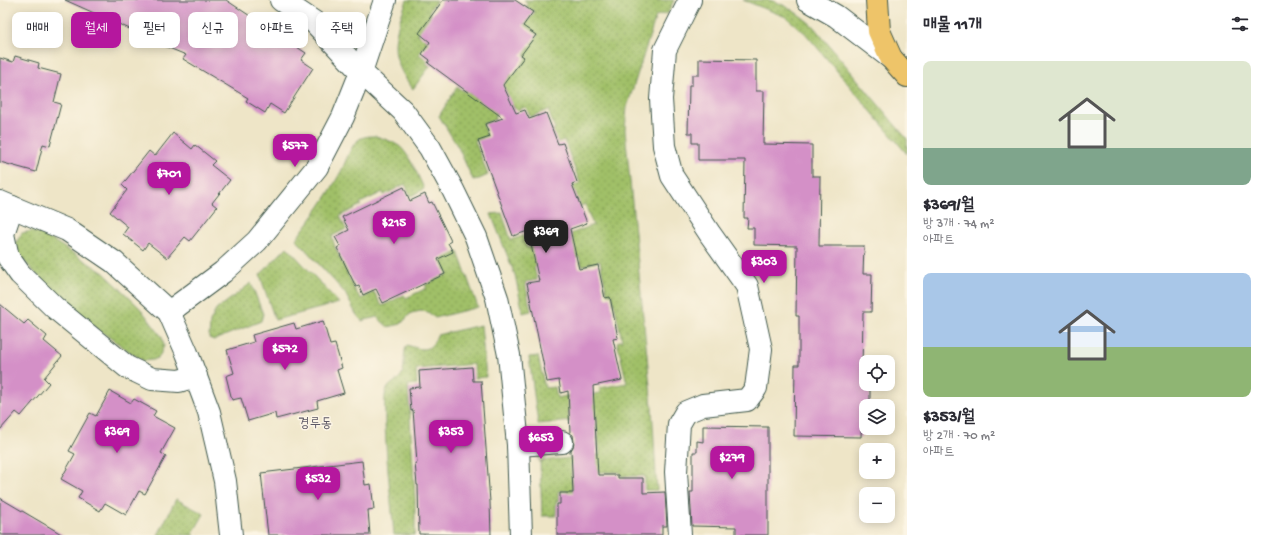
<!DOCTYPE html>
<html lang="ko">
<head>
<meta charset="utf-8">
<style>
  :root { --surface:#fff; --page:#f2f2f3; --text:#2b2b33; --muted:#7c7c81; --accent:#b5179e }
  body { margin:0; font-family:"Gochi Hand","Poor Story",sans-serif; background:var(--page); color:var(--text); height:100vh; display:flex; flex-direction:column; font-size:15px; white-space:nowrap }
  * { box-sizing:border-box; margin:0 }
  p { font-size:13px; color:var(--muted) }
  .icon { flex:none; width:22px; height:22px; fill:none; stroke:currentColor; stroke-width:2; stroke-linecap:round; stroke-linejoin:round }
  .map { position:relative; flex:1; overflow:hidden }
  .details { display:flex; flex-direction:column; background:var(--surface); width:360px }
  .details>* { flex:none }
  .guide { position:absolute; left:12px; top:12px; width:380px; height:36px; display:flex; gap:8px }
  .controls { position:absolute; left:859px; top:355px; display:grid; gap:8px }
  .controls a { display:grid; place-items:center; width:36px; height:36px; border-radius:8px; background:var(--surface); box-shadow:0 2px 10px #0003; font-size:20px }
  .price { position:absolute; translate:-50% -34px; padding:0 9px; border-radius:8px; background:var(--accent); color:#fff; font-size:13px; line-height:26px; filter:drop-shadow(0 1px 2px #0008) }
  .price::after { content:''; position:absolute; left:50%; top:24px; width:12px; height:9px; margin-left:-6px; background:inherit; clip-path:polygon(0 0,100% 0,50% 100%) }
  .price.selected { background:#222; color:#fff }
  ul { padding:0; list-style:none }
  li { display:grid; align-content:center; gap:8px; height:212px; padding:0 16px }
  li span { display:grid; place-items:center; height:124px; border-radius:8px; color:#555 }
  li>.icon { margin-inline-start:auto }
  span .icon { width:72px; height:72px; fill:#fffc; stroke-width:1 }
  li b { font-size:17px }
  h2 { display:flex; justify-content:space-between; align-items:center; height:48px; padding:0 16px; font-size:17px }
  .pill { padding:0 14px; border-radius:8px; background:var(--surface); box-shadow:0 2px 10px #0003; font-size:14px; line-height:36px }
  .pill.selected { background:var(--accent); color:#fff }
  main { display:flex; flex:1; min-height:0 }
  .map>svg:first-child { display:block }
  .grass { fill:url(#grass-dots); stroke:#607e4e }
  .building { fill:#d490c7 }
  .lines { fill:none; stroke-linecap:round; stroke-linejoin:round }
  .minor-casing { stroke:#3e564a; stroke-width:24 }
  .primary-casing { stroke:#3e564a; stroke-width:24 }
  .minor { stroke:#fff; stroke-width:22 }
  .primary { stroke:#eec469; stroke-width:22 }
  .labels { text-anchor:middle; stroke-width:3; stroke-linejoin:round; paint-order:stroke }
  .quarter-label { font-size:14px; fill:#5e5a67; stroke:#fcf5e5 }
</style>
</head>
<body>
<main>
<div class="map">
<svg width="907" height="535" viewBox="0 0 907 535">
  <defs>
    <pattern id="grass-dots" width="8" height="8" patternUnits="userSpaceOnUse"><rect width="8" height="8" fill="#a0c068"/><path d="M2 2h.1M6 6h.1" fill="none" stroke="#829d56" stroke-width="1.8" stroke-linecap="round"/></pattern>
  </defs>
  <rect width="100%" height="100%" fill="#fcf5e5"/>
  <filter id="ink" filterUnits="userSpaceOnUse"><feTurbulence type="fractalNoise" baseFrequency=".025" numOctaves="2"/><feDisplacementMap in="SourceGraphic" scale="8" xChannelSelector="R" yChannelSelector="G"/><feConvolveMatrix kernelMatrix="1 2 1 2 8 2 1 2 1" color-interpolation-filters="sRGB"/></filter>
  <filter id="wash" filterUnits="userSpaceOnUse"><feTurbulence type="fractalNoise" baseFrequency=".012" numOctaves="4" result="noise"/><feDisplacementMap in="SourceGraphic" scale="16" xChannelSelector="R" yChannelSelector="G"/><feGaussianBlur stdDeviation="0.9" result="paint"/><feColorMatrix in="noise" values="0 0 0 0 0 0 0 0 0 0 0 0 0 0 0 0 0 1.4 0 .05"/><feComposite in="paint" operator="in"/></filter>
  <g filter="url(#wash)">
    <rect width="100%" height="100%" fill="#eee5c7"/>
    <g class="grass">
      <path d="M407,0H437L429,11L431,14L417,34L428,42L419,54L428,61L426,63L430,66L413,89C387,55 393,37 407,0Z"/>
      <path d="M524,0H674L668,13L656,16L627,107L625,130L652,407L657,490H645V476H621L620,472H598L572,476L573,491H558V501H556V516H542L540,461L600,455L596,419L538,424L529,357L538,356L545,388L555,387L557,398L571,395L572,398L600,393V388L627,383L617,342L622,340L612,294H607L600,261L582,266L579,257L534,267L537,280L525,282L531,311L523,313L515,275L491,214L502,213L511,240L523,236L527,248L573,233L593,225L585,204L577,208L569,187L580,183L564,140L553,144L548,132L555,129L548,110L530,117L526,107L517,110L515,108L495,115L496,119L483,124L487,136L475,141L488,175L479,179L473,180L458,147L439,116L457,87L464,91L466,89L510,74L513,76L527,57L524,55L538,35L525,25L535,12L526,6L528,3Z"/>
      <path d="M743,0C751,0 760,0 768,0C783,2 802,16 813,26L907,139V154L805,33L786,17Z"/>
      <path d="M376,136C384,139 392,141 399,146C408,152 420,179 424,189L411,196L405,184L384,195L383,192L360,203L361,205L340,216L346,229L332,236L335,247L356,292L361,299L374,292L382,306L404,295L406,298L427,288L425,285L448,274L441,260L458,252L478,307L435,318L428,312L421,311L411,313L401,324L388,327L377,317L362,321L356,314L345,293L296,239C312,218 327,198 339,175C346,164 348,149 358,140C363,136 370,136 376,136Z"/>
      <path d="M32,231L46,236L104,273L140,308L162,337L164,346L159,357L153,360L143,361L93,326L36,274L16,252L15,244L22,233Z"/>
      <path d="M287,247L339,303L275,320L260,275Z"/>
      <path d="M251,283L263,314L261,321L214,340L209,338L210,322L216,310Z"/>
      <path d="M481,325L486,377L475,378L474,364L416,369L417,384L408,385L415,499V535H394C391,498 386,460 385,422C385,413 384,403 385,395C387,382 399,383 403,372C405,364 403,350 407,345C422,350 431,353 437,335Z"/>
      <path d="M176,499L204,514L193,533L195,535H158Z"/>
    </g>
    <g id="blocks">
      <g class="building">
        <path d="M65,0H226L306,53L301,60L313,68L284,113L270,104L265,113L246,101L248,98L183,59L186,55L140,36L141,34Z"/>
        <path d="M443,0H515L533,12L523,26L536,35L521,55L524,57L503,85L516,113L525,110L529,119L546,113L558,144L563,143L577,182L572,184L587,223L570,229L579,269L598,265L605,298L610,297L618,338L613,339L622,380L593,386L598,475H618V478H643V493L665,492L667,526H662V535H557V504H560V493H573L571,450L573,447L574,442L573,435L570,433L568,391L561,393L559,380L547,382L527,283L539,281L528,231L513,236L478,141L490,137L485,124L503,118L428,63L430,60L422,54L430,42L419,33Z"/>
        <path d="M15,56L39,63L38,68L61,74L54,102L61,104L50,146L43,144L36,172L0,162V58L13,62Z"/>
        <path d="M699,59L756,60V91H764L763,144L812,145V176H820L819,246H864L863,274H872L871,312H863L862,371H866V384H870V406H866V409H862L861,437L794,436L795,365H799V316H796L797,246L754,245V228H747L748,218H744L745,160H698V143H692V133H688L689,85H692V75H699Z"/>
        <path d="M173,133L192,149L195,145L215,161L211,165L230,180L212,203L217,207L190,241L185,237L167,258L148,243L143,250L123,234L128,227L110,212L127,190L122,185L149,151L155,156Z"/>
        <path d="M404,187L410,201L425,194L429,203L432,202L451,241L448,243L453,252L438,259L445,274L383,303L376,289L363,295L359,286L356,287L337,248L340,246L335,237L349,230L342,217Z"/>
        <path d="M0,304L24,324L28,320L47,336L44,341L62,356L44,378L49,383L21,416L16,412L0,430Z"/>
        <path d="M323,321L330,345L335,344L342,368L337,370L344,393L317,401L318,408L276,419L275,413L248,421L241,398L232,400L226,376L234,373L227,350L254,342L252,335L294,323L296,329Z"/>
        <path d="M472,367L473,381H481L490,502L491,535L419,534L418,485H417L415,463H417L413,410L411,411L409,388L420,387L419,371Z"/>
        <path d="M110,391L131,403L134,399L156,411L153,416L175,428L161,453L166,456L145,494L139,491L126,515L105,503L100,511L78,498L82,491L61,479L75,454L69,451L90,413L96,416Z"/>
        <path d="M703,426L768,427V535H736V527L692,526L690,492H693V452H697V441L703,442Z"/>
        <path d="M362,461L365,485L371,484L374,509L368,510L370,535H268L261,473Z"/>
        <path d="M0,498L63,535H0Z"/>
      </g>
    </g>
  </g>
  <g filter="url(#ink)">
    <use href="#blocks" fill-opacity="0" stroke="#3e564a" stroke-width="1"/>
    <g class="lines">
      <defs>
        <g id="minor">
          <path d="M281,0L314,22L361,72L403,111L430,148L453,190L476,237L497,298L509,355L518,445L521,535"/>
          <path d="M808,0L836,16L891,58"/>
          <path d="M0,202L67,230L114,262L169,312L187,353L209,412L225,481L231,535"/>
          <path d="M12,207L3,234L8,257L20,274L55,308L127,367L152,379L179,381L196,376"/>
          <path d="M169,312L223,272L257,241L317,167L343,117L361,72L385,0"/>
          <path d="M518,445L562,442"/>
          <path d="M680,535L676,472L679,424L686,412L703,405L747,400L756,388L761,349L747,286L710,234L672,176L664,146L661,99L665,50L690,0"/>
        </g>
        <path id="primary" d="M877,0L879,31L891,58L907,76"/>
      </defs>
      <use href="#minor" class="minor-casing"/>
      <use href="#primary" class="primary-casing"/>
      <use href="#minor" class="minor"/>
      <use href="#primary" class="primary"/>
    </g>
  </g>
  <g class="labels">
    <g class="quarter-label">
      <text x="315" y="427">경루동</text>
    </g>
  </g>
</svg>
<div class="controls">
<a><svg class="icon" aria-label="locate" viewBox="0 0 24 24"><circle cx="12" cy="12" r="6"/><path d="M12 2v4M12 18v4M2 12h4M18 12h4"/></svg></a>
<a><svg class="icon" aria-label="layers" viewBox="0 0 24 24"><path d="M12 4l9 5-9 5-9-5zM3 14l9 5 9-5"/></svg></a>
<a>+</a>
<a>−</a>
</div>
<b class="price" style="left:295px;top:168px">$577</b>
<b class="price" style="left:169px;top:196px">$701</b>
<b class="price" style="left:394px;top:245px">$215</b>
<b class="price selected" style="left:546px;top:254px">$369</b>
<b class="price" style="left:764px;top:284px">$303</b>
<b class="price" style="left:285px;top:371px">$572</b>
<b class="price" style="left:117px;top:454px">$369</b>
<b class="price" style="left:451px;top:454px">$353</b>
<b class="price" style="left:541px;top:460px">$653</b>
<b class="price" style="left:732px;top:480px">$279</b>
<b class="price" style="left:318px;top:501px">$532</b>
<div class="guide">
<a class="pill">매매</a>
<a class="pill selected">월세</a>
<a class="pill">필터</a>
<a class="pill">신규</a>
<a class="pill">아파트</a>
<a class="pill">주택</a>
</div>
</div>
<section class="details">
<h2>매물 11개<svg class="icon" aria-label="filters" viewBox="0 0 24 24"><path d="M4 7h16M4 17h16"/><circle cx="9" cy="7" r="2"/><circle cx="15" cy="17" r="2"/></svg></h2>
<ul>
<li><span style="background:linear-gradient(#dfe7d0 70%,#7fa58c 0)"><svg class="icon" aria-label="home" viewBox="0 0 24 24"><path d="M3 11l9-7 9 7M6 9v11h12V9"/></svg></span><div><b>$369/월</b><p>방 3개 · 74 m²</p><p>아파트</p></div></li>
<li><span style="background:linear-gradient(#a9c7e8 60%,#8fb573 0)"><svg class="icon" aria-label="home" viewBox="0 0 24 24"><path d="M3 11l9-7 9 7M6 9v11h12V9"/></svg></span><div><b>$353/월</b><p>방 2개 · 70 m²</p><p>아파트</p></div></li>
</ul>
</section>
</main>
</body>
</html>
